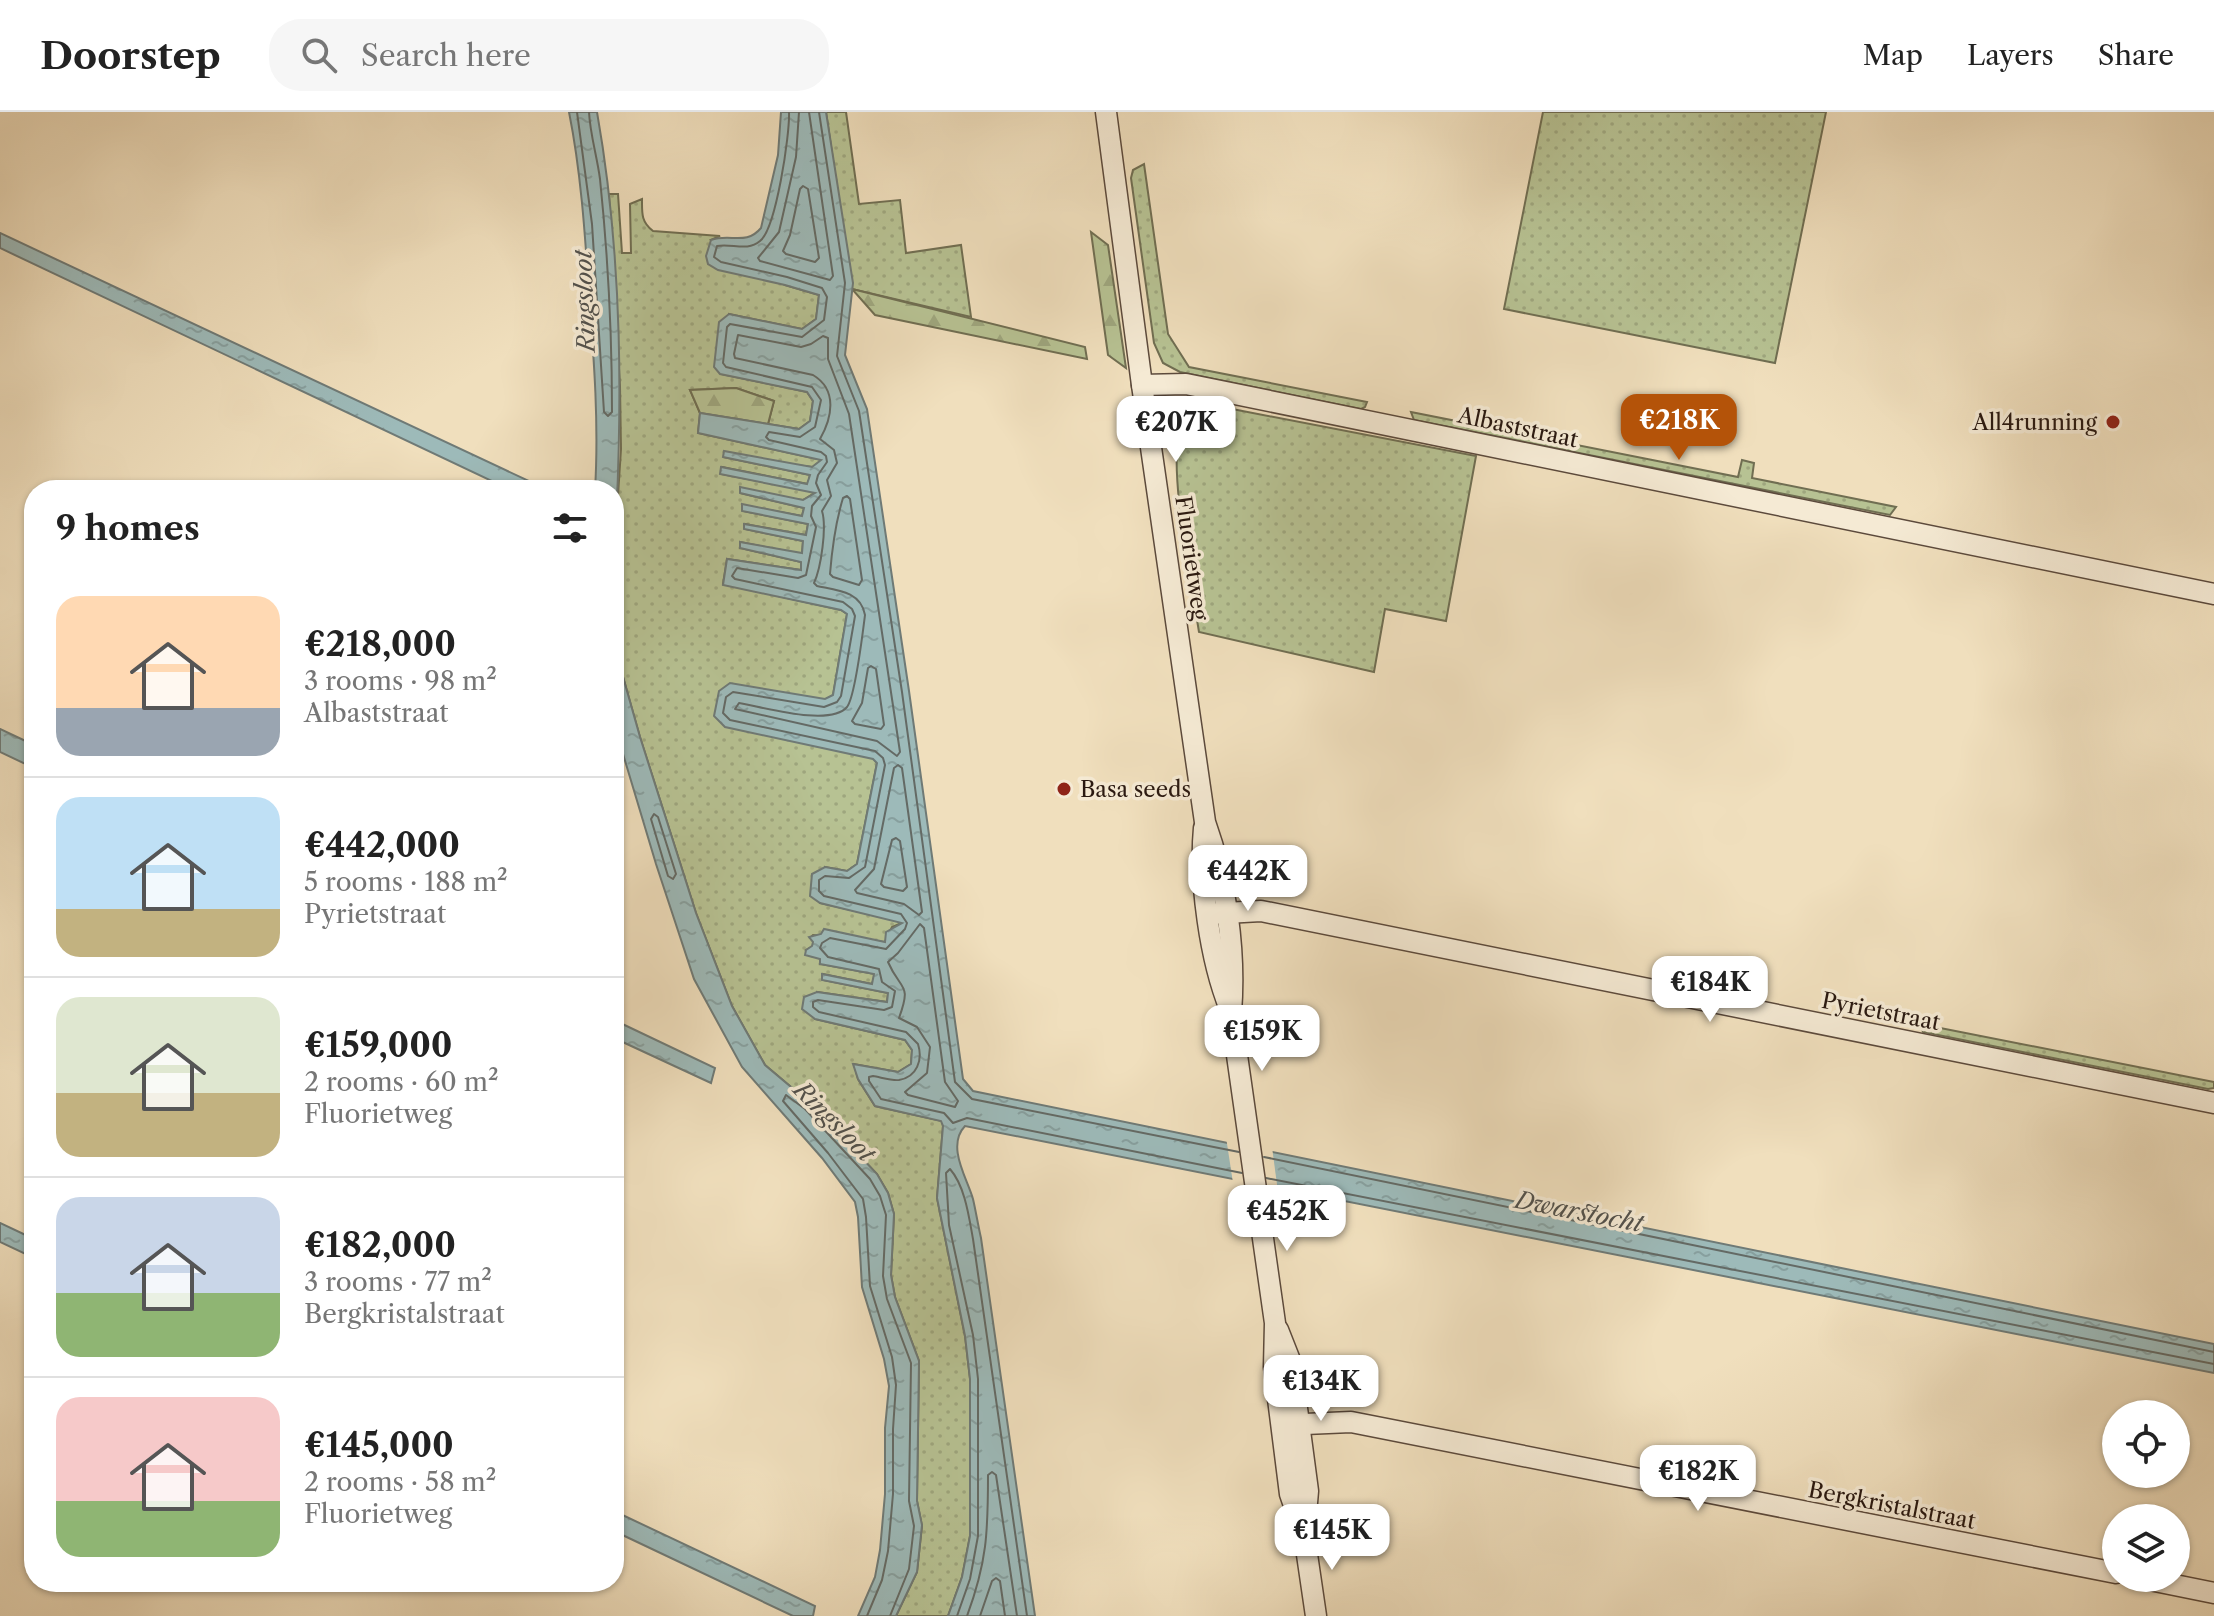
<!DOCTYPE html>
<html lang="en">
<head>
<meta charset="utf-8">
<style>
  :root { --surface:#fff; --page:#f6f6f6; --text:#222; --muted:#767676; --line:#e0e0e0; --accent:#b45309 }
  body { margin:0; font-family:"Libre Caslon Text",serif; background:var(--page); color:var(--text); height:100vh; display:flex; flex-direction:column; font-size:30px; white-space:nowrap }
  * { box-sizing:border-box; margin:0 }
  p { font-size:26px; color:var(--muted) }
  .icon { flex:none; width:44px; height:44px; fill:none; stroke:currentColor; stroke-width:2; stroke-linecap:round; stroke-linejoin:round }
  .map { position:relative; flex:1; overflow:hidden }
  .panel { position:absolute; left:24px; top:368px; width:600px; height:1112px; display:flex; flex-direction:column; background:var(--surface); border-radius:32px; box-shadow:0 2px 6px #0004 }
  .panel>* { flex:none }
  .controls { position:absolute; left:2102px; top:1288px; display:grid; gap:16px }
  .controls a { display:grid; place-items:center; width:88px; height:88px; border-radius:50%; background:var(--surface); box-shadow:0 2px 6px #0004; font-size:40px }
  .price { position:absolute; translate:-50% -68px; padding:0 18px; border-radius:16px; background:#fff; color:#222; font-size:26px; line-height:52px; filter:drop-shadow(0 2px 4px #0008) }
  .price::after { content:''; position:absolute; left:50%; top:48px; width:24px; height:18px; margin-left:-12px; background:inherit; clip-path:polygon(0 0,100% 0,50% 100%) }
  .price.on { background:var(--accent); color:#fff }
  ul { padding:0; list-style:none }
  li { display:flex; align-items:center; gap:24px; height:200px; padding:0 32px }
  li+li { border-top:2px solid var(--line) }
  li span { display:grid; place-items:center; flex:none; width:224px; height:160px; border-radius:24px; color:#555 }
  li>.icon { margin-inline-start:auto }
  span .icon { width:96px; height:96px; fill:#fffc; stroke-width:1 }
  li b { font-size:34px }
  h2 { display:flex; justify-content:space-between; align-items:center; height:96px; padding:0 32px; font-size:34px }
  header { display:flex; align-items:center; gap:48px; box-sizing:border-box; height:112px; padding:0 40px; background:var(--surface); border-bottom:2px solid var(--line) }
  header strong { font-size:38px }
  nav { display:flex; gap:44px; margin-inline-start:auto; font-size:28px }
  .search { width:560px; height:72px; background:var(--page); display:flex; align-items:center; gap:20px; box-sizing:border-box; padding:0 28px; border-radius:32px; color:var(--muted); font-size:30px }
  .map>svg:first-child { display:block }
  .grass { fill:url(#grass-dots); stroke:#706e52; stroke-width:2 }
  .forest { fill:url(#forest-firs); stroke:#706e52; stroke-width:2 }
  .water { fill:url(#water-ripples); stroke:#6f7a76; stroke-width:2 }
  .pier { fill:#f0dfbd }
  .lines { fill:none; stroke-linecap:round; stroke-linejoin:round }
  .shore { stroke:#646a65; stroke-width:2 }
  .street-casing { stroke:#5c4a3c; stroke-width:23 }
  .street { stroke:#f5ead4; stroke-width:20 }
  .poi-dot { fill:#8f2418; stroke:#f5ead4; stroke-width:3 }
  .labels { text-anchor:middle; stroke-width:7; stroke-linejoin:round; paint-order:stroke }
  .poi-label { font-size:22px; fill:#2a1911; stroke:#f5ead4; text-anchor:end }
  .street-label { font-size:22px; fill:#2a1911; stroke:#f5ead4 }
  .water-label { font-size:24px; font-style:italic; fill:#52514c; stroke:#f5ead4 }
</style>
</head>
<body>
<header>
<strong>Doorstep</strong>
<div class="search"><svg class="icon" aria-label="search" viewBox="0 0 24 24"><circle cx="10" cy="10" r="6"/><path d="M15 15l6 6"/></svg>Search here</div>
<nav><a>Map</a><a>Layers</a><a>Share</a></nav>
</header>
<div class="map">
<svg width="2214" height="1504" viewBox="0 0 2214 1504">
  <defs>
    <pattern id="grass-dots" width="8" height="8" patternUnits="userSpaceOnUse" patternTransform="scale(2)"><rect width="8" height="8" fill="#b7c293"/><path d="M2 2h.1M6 6h.1" fill="none" stroke="#9ea67e" stroke-width="1.8" stroke-linecap="round"/></pattern>
    <pattern id="forest-firs" width="22" height="20" patternUnits="userSpaceOnUse" patternTransform="scale(2)"><rect width="22" height="20" fill="#b7c293"/><path d="M5 1l3.5 6h-7zM16 11l3.5 6h-7z" fill="#9ea67e"/></pattern>
    <pattern id="water-ripples" width="26" height="14" patternUnits="userSpaceOnUse" patternTransform="scale(2)"><rect width="26" height="14" fill="#9dbab9"/><path d="M2 4q2-2 4 0t4 0M15 11q2-2 4 0t4 0" fill="none" stroke="#879f9e"/></pattern>
  </defs>
  <rect width="100%" height="100%" fill="#f0dfbd"/>
  <filter id="stains"><feTurbulence type="fractalNoise" baseFrequency=".0025" numOctaves="4"/><feColorMatrix values="0 0 0 0 .2 0 0 0 0 .09 0 0 0 0 .02 0 0 0 .5 -.17"/></filter>
  <radialGradient id="worn" r=".72"><stop offset=".6" stop-color="#630" stop-opacity="0"/><stop offset="1" stop-color="#630" stop-opacity=".3"/></radialGradient>
  <g class="grass">
    <path d="M826,0H846L859,92L900,88L906,141L961,133L971,205L852,177Z"/>
    <path d="M1543,0H1826L1775,251L1504,197Z"/>
    <path d="M1144,52L1168,222L1189,255L1367,290L1365,295L1361,297L1180,260L1163,251L1154,231L1131,66L1133,58Z"/>
    <path d="M609,82H618L622,141H631L630,92L642,87C642,101 641,110 653,119L720,124L711,128L785,173L819,183L816,207L802,217L729,202L721,262L807,280L813,289L810,309L799,317L768,312L774,289L736,276L690,278L700,301L698,321L822,348L813,355L723,345L810,363L808,372L722,355L721,362L816,380L803,388L740,381L804,396L802,404L742,393L743,399L808,412L806,423L745,412V417L803,429L802,442L740,430V436L801,450V458L727,447L723,472L841,498L847,502L833,583L826,587L877,651L857,752L847,759L825,755L820,791L904,810L892,815L885,830L813,823L810,826L814,829L813,834L806,838L820,847V852L875,862L872,872L823,862V868L888,881L887,890L817,880L815,907L905,928L912,938L911,952L898,960L854,952L858,967L875,994L942,1009L943,1014L937,1086L965,1224L970,1267V1424L962,1465L948,1504H896L917,1460L922,1414L917,1389L919,1249L895,1185L891,1163L894,1102L888,1081L877,1062L810,991L765,953L732,894L696,801L640,625L614,533V446L621,337L620,274Z"/>
    <path d="M1222,295L1476,344L1446,509L1385,497L1374,560L1199,520C1193,481 1164,340 1183,312C1192,299 1208,296 1222,295Z"/>
    <path d="M1411,300L1738,365L1742,348L1754,351L1752,366L1896,395L1890,403L1414,308Z"/>
    <path d="M1920,912L2214,970V976L2208,977L1923,920Z"/>
  </g>
  <g class="forest">
    <path d="M1091,120L1108,133L1126,256L1108,243Z"/>
    <path d="M852,177L1085,235L1087,247L875,203Z"/>
    <path d="M736,276L774,289L768,312L700,301L690,278Z"/>
  </g>
  <g class="water">
    <path d="M569,0H597C623,147 623,297 614,446V378H595C599,313 594,248 589,182C585,122 581,60 569,0Z"/>
    <path d="M781,0H826L853,171L845,243L867,297L909,579L963,967L973,979L2214,1232V1261L965,1014C946,1034 967,1066 973,1087C976,1100 978,1113 981,1126L1035,1504H948L962,1465L970,1424V1267L965,1224L937,1086L943,1014L941,1009L875,994L858,967L853,952L898,960L911,952L912,938L905,928L815,907L802,897L804,885L817,880L887,890L888,881L822,868V862L872,872L874,862L820,852V847L805,843L806,838L812,834L813,830L809,825L821,822L824,817L885,830L886,820L902,811L820,791L810,784L812,762L825,755L847,759L857,752L877,651L873,647L725,615L714,604L719,579L730,571L825,587L833,583L847,502L841,498L723,473L727,447L801,458V450L740,436V430L802,441L803,429L744,417V412L806,423L808,412L742,399V392L802,404L804,396L740,381V375L803,388L815,381L720,362L721,355L807,372L810,363L723,345L724,339L812,355L821,348L698,321L700,301L799,317L810,309L813,289L807,280L720,262L714,255L719,210L729,202L802,217L816,207L819,183L785,173L718,158L708,152L706,144L711,128C730,121 746,134 761,116L778,43Z"/>
    <path d="M0,121L548,378H511L0,136Z"/>
    <path d="M614,533L640,625L696,801L732,894L765,953L810,991L877,1062L888,1081L894,1102L891,1163L895,1185L919,1249L917,1389L922,1413L917,1460L896,1504H858L875,1465L880,1438L885,1382V1316L889,1274L884,1247L862,1175L858,1105L855,1090L822,1046L742,955L694,867L656,752L614,612Z"/>
    <path d="M0,617L34,633V656L0,640Z"/>
    <path d="M614,908L715,956L711,971L614,926Z"/>
    <path d="M0,1111L34,1127V1146L0,1130Z"/>
    <path d="M614,1399L815,1494L813,1504H793L614,1419Z"/>
  </g>
  <path class="pier" d="M1226,1025L1272,1035L1278,1080L1233,1071Z"/>
  <g class="lines">
    <g class="shore">
      <path d="M577,0L592,112L604,300L608,304L612,300C612,223 608,144 600,67C597,44 590,22 589,0"/>
      <path d="M789,0C790,22 776,117 760,129C747,140 732,131 717,134L714,145L721,150L787,165L822,176L827,185L824,208L802,225L730,212L727,215L723,251L726,255L812,275L821,288L815,315L800,325L769,320L766,325L769,328L821,340L826,344L827,350L818,363L816,371L821,383L812,394L811,404L816,415L806,463L798,466L737,456L732,464L735,467L843,490L852,497L855,504L841,584L837,590L824,595L733,580L726,585L723,601L730,608L875,639L883,646L885,653L865,755L849,766L825,764L819,768V779L824,784L901,802L907,811L905,817L886,837L830,826L822,831L820,836L828,845L879,857L882,870L895,879L892,895L884,898L818,888L813,890V895L819,900L906,920L918,932C923,948 917,965 899,968C892,969 880,965 873,964L869,965V969L881,987L944,1001L953,1011L967,1006L1242,1061"/>
      <path d="M799,0L796,45L779,120L758,146L760,149L830,168L833,164L809,0"/>
      <path d="M819,0L845,171L837,244L859,299L902,580L955,970L972,987L1239,1040"/>
      <path d="M803,74L808,77L819,146L815,150L786,142L783,139L790,123L800,77Z"/>
      <path d="M738,223L801,235L811,232L823,224L828,226V247L849,302L900,640L897,644L877,629L735,597L739,591C763,595 830,615 847,595C855,585 863,519 865,503C861,479 836,478 817,474L814,471C821,456 827,415 822,399L831,384L827,368L837,351L834,338L820,327C832,306 838,278 813,263L735,246L734,242Z"/>
      <path d="M847,384L850,387L862,468L859,473L833,465L830,462C832,437 836,409 843,386Z"/>
      <path d="M871,554L876,557L884,613L881,617L855,612L852,609L862,591L868,556Z"/>
      <path d="M898,653L902,656L922,800L919,803L904,792L857,781L855,778L874,757L894,656Z"/>
      <path d="M654,702L658,705L676,762L673,767L668,764L651,707Z"/>
      <path d="M896,726L900,729L907,775L903,779L884,775L881,772L892,728Z"/>
      <path d="M920,812L924,816L945,970L958,989L955,995L908,983L905,980L927,961L930,935L917,915L899,906C912,870 901,880 888,850L898,841Z"/>
      <path d="M1264,1045L2214,1240"/>
      <path d="M1266,1066L2214,1252"/>
      <path d="M867,1504L882,1468L888,1439L893,1382V1317L896,1273L892,1245L870,1174L866,1105L863,1087L828,1041L783,989L786,983L805,997L870,1067L880,1084L886,1103L883,1164L887,1187L911,1251L909,1389L914,1414L909,1457L890,1504"/>
      <path d="M957,1504L970,1467L978,1424V1267L973,1223L949,1113L946,1061L950,1057C965,1074 969,1105 973,1127L1027,1504"/>
      <path d="M967,1504C987,1450 988,1420 988,1363L992,1360L996,1363L1017,1504"/>
      <path d="M980,1504L992,1469L996,1466L1000,1469L1005,1504"/>
    </g>
    <defs>
      <g id="street">
        <path d="M1106,0L1142,273L1205,710C1226,769 1236,838 1231,901L1275,1211L1274,1255L1290,1382L1304,1422L1316,1504"/>
        <path d="M1142,273L1186,272L2214,482"/>
        <path d="M1204,716C1199,769 1210,848 1230,897"/>
        <path d="M1208,802L1261,799L2214,991"/>
        <path d="M1278,1218L1291,1251L1308,1379L1305,1414"/>
        <path d="M1282,1313L1351,1310L2116,1461"/>
        <path d="M2140,1466L2214,1481"/>
      </g>
    </defs>
    <use href="#street" class="street-casing"/>
    <use href="#street" class="street"/>
  </g>
  <g class="poi-dot">
    <circle cx="2113" cy="310" r="8"/>
    <circle cx="1064" cy="677" r="8"/>
  </g>
  <g class="labels">
    <g class="poi-label">
      <text x="2097" y="318">All4running</text>
      <text x="1080" y="685" text-anchor="start">Basa seeds</text>
    </g>
    <g class="street-label">
      <text transform="translate(1518 315) rotate(12)" y="8">Albaststraat</text>
      <text transform="translate(1192 446) rotate(82)" y="8">Fluorietweg</text>
      <text transform="translate(1881 899) rotate(11)" y="8">Pyrietstraat</text>
      <text transform="translate(1892 1393) rotate(11)" y="8">Bergkristalstraat</text>
    </g>
    <g class="water-label">
      <text transform="translate(585 189) rotate(-92)" y="8">Ringsloot</text>
      <text transform="translate(834 1010) rotate(45)" y="8">Ringsloot</text>
      <text transform="translate(1579 1100) rotate(11)" y="8">Dwarstocht</text>
    </g>
  </g>
  <rect width="100%" height="100%" filter="url(#stains)"/>
  <rect width="100%" height="100%" fill="url(#worn)"/>
</svg>
<div class="controls">
<a><svg class="icon" aria-label="locate" viewBox="0 0 24 24"><circle cx="12" cy="12" r="6"/><path d="M12 2v4M12 18v4M2 12h4M18 12h4"/></svg></a>
<a><svg class="icon" aria-label="layers" viewBox="0 0 24 24"><path d="M12 4l9 5-9 5-9-5zM3 14l9 5 9-5"/></svg></a>
</div>
<b class="price on" style="left:1679px;top:350px">€218K</b>
<b class="price" style="left:1176px;top:352px">€207K</b>
<b class="price" style="left:1248px;top:801px">€442K</b>
<b class="price" style="left:1710px;top:912px">€184K</b>
<b class="price" style="left:1262px;top:961px">€159K</b>
<b class="price" style="left:1287px;top:1141px">€452K</b>
<b class="price" style="left:1321px;top:1311px">€134K</b>
<b class="price" style="left:1698px;top:1401px">€182K</b>
<b class="price" style="left:1332px;top:1460px">€145K</b>
<section class="panel">
<h2>9 homes<svg class="icon" aria-label="filters" viewBox="0 0 24 24"><path d="M4 7h16M4 17h16"/><circle cx="9" cy="7" r="2"/><circle cx="15" cy="17" r="2"/></svg></h2>
<ul>
<li><span style="background:linear-gradient(#ffd9b3 70%,#9aa5b1 0)"><svg class="icon" aria-label="home" viewBox="0 0 24 24"><path d="M3 11l9-7 9 7M6 9v11h12V9"/></svg></span><div><b>€218,000</b><p>3 rooms · 98 m²</p><p>Albaststraat</p></div></li>
<li><span style="background:linear-gradient(#bfe0f5 70%,#c2b280 0)"><svg class="icon" aria-label="home" viewBox="0 0 24 24"><path d="M3 11l9-7 9 7M6 9v11h12V9"/></svg></span><div><b>€442,000</b><p>5 rooms · 188 m²</p><p>Pyrietstraat</p></div></li>
<li><span style="background:linear-gradient(#dfe7d0 60%,#c2b280 0)"><svg class="icon" aria-label="home" viewBox="0 0 24 24"><path d="M3 11l9-7 9 7M6 9v11h12V9"/></svg></span><div><b>€159,000</b><p>2 rooms · 60 m²</p><p>Fluorietweg</p></div></li>
<li><span style="background:linear-gradient(#c9d6e8 60%,#8fb573 0)"><svg class="icon" aria-label="home" viewBox="0 0 24 24"><path d="M3 11l9-7 9 7M6 9v11h12V9"/></svg></span><div><b>€182,000</b><p>3 rooms · 77 m²</p><p>Bergkristalstraat</p></div></li>
<li><span style="background:linear-gradient(#f6c9c9 65%,#8fb573 0)"><svg class="icon" aria-label="home" viewBox="0 0 24 24"><path d="M3 11l9-7 9 7M6 9v11h12V9"/></svg></span><div><b>€145,000</b><p>2 rooms · 58 m²</p><p>Fluorietweg</p></div></li>
</ul>
</section>
</div>
</body>
</html>
